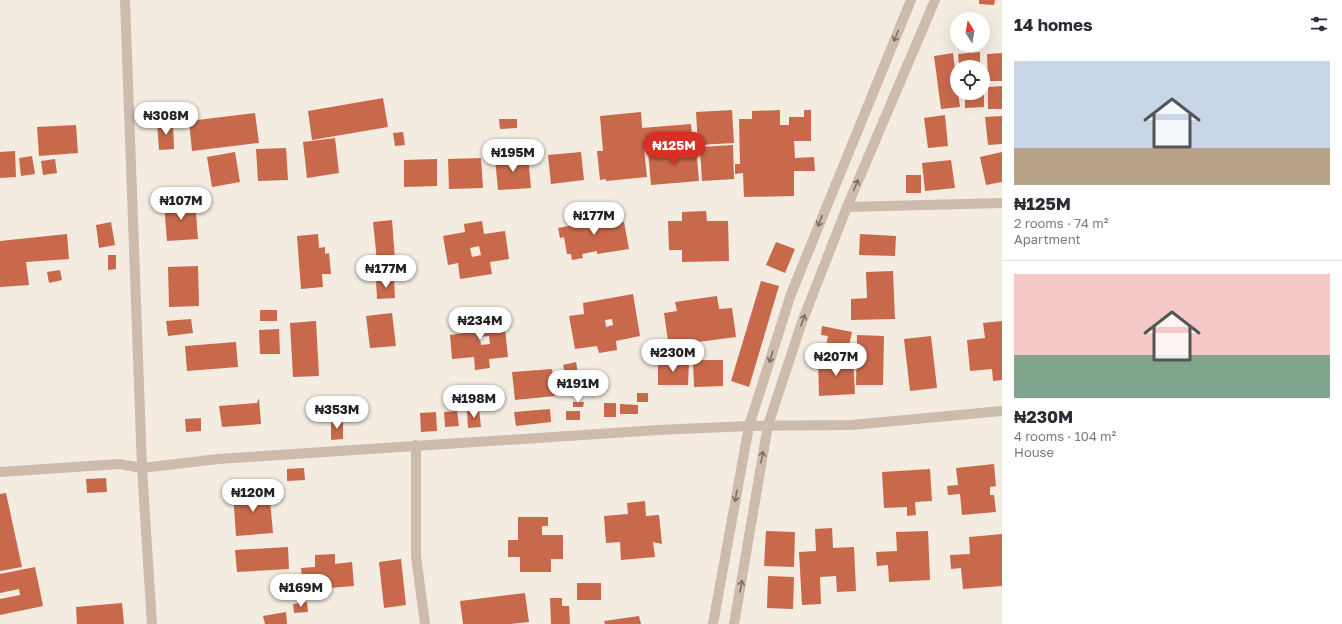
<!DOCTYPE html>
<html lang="en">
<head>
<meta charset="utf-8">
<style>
  :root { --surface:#fff; --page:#f7f7f7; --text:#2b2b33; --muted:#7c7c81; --line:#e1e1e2; --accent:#d93025 }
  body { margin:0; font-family:"Golos Text",sans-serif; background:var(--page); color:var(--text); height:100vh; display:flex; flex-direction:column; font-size:15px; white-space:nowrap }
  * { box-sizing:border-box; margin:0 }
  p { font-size:13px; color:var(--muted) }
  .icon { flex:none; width:22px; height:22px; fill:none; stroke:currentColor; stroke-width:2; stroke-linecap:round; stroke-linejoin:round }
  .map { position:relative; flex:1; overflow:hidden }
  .panel { display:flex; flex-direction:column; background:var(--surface); width:340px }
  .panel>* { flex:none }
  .needle { width:26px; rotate:349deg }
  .fabs { position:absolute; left:950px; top:12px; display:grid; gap:8px }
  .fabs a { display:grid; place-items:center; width:40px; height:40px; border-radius:50%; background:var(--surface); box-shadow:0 4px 16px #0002; font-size:20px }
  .price { position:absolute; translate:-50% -34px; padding:0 9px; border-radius:14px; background:#fff; color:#222; font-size:13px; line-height:26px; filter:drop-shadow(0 1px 2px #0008) }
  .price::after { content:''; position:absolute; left:50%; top:24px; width:12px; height:9px; margin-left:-6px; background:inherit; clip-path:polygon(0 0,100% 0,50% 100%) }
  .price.current { background:var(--accent); color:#fff }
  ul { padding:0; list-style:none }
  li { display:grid; align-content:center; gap:8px; height:212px; padding:0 12px }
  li+li { border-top:1px solid var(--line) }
  li span { display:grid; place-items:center; height:124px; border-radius:0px; color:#555 }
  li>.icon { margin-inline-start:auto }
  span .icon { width:72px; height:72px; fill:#fffc; stroke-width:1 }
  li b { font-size:17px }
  h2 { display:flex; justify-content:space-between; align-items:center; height:48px; padding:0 12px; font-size:17px }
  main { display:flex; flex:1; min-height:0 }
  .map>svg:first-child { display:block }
  .building { fill:#c8694b; fill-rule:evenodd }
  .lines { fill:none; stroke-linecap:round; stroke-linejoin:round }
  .minor { stroke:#cdbbac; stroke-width:10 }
  .oneway { stroke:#7d6f65 }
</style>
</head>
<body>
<main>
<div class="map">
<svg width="1002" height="624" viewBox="0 0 1002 624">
  <rect width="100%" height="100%" fill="#f4ebe1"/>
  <g class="building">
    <path d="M979,0H995L994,5L979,4Z"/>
    <path d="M980,52V67H959L958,54Z"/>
    <path d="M953,53L960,107L941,109L934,56Z"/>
    <path d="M1002,53V81H988L987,54Z"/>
    <path d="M1002,86V109H988V87Z"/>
    <path d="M965,93H984V107L965,108Z"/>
    <path d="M383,98L388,127L312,140L308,111Z"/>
    <path d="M732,110L734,143L698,145L696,112Z"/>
    <path d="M780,110V125H789V117H804V110H811V141H794L795,158L814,157L815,171H794V196L744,197L743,173L735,174V164H740L739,119H752V111Z"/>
    <path d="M641,112L642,128L691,124L693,145L644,149L647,177L606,181V179L600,180L597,151H603L600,116Z"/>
    <path d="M255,113L259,143L192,151L189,121Z"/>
    <path d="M945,115L948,146L928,148L924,118Z"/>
    <path d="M1002,116V144L988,145L985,117Z"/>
    <path d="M499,119H517V128L500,129Z"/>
    <path d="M173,122L174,149L159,150L157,123Z"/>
    <path d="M76,125L78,153L39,156L37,127Z"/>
    <path d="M403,132L405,145L395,146L393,133Z"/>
    <path d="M335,138L339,173L307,178L303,142Z"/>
    <path d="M733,145L734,179L702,181L700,147Z"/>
    <path d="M696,147L699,181L651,185L648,151Z"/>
    <path d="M286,148L288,180L258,181L256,149Z"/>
    <path d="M15,151L16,177L0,178V152Z"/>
    <path d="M235,152L240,182L212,187L207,157Z"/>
    <path d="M581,152L584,180L551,184L548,155Z"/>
    <path d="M1002,152V182L986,185L980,157Z"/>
    <path d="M528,155L531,188L498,190L495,158Z"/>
    <path d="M32,156L35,174L21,176L19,158Z"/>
    <path d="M481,158L483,188L449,189L448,159Z"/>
    <path d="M55,159L57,173L43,175L41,161Z"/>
    <path d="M437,159V186L404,187V160Z"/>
    <path d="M951,160L955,188L925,191L922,163Z"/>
    <rect x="906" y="175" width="15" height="18"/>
    <path d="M195,200L198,239L167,241L164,203Z"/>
    <path d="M603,209L606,225L624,222L629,249L597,254V251L582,254L583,258L572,260L571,254H567L564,237L560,238L558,228L588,222L586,212Z"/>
    <path d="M706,211L707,221H728L729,261L682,262V250H669L668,221H682V212Z"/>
    <path d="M392,220L395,260L377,261L373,222Z"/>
    <path d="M482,221L484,234L505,231L509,259L490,262L492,274L460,279L458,263L448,265L443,236L465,232L464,224ZM479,246L481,255L472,257L470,248Z"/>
    <path d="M111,222L115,245L99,248L96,225Z"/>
    <path d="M67,234L69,259L26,262L29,285L0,287V241Z"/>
    <path d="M318,234L319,248L325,247V254L329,253L331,274H322L323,287L301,289L297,236Z"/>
    <path d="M860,234L896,236L895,256L859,255Z"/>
    <path d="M776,242L795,249L785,273L766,265Z"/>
    <path d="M108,255H116V269L108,270Z"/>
    <path d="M198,266L199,306L169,307L168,267Z"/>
    <path d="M60,270L62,280L49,283L47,272Z"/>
    <path d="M893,271L895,319L851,320V299L867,298L866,272Z"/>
    <path d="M394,279L395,298L377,299L376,281Z"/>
    <path d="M761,281L779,286L749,387L731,381Z"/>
    <path d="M633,294L640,336L616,341L617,350L599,353L597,346L575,349L569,316L584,314L583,303ZM612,319L613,325L606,327L605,320Z"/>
    <path d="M717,296L719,309L732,308L736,337L698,342L699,350L679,353L678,340L668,341L664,313L677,311L675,302Z"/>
    <rect x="260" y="310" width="17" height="11"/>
    <path d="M392,313L396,346L370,348L366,316Z"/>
    <path d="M495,314L497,330L505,329L508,357L489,359L490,368L475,370L474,357L452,359L450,335L464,333L463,317ZM489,336L490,344L481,345L480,337Z"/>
    <path d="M191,319L193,333L168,336L166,321Z"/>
    <path d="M316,321L319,376L293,377L290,323Z"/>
    <path d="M1002,321V380L993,381L992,369L970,371L967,340L985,338L983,323Z"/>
    <path d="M822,326L852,332L847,355L825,350L828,336L821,335Z"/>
    <path d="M279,329L280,354H260L259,330Z"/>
    <path d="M857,335L884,336L883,385H856Z"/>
    <path d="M931,336L937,388L910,391L904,339Z"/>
    <path d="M236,342L238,367L187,371L185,346Z"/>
    <path d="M853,357L855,394L819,396L818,359Z"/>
    <path d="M693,360H723V386L694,387Z"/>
    <path d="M658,361H689L688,385H658Z"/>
    <path d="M576,362L579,381L567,383L563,365Z"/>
    <path d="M552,369L555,396L515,400L512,372Z"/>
    <rect x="637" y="393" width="11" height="9"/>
    <path d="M259,398L261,424L222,427L219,406L257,403Z"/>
    <path d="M573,402H584L583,407H573Z"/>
    <rect x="604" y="403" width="12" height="14"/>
    <path d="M620,404L638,405V414H620Z"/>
    <path d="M550,409L551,422L516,426L514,412Z"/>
    <path d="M479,410L481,427L468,428L467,411Z"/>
    <path d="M457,411L459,426L445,427L444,412Z"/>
    <rect x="566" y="411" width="14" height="9"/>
    <path d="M436,412L437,431L421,432L420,413Z"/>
    <path d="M201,418V431L186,432L185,419Z"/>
    <path d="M343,421V439L331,440V422Z"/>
    <path d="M994,464L996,486L990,487V495H994L996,512L962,515L960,494L948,495L947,486L958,485L956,468Z"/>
    <path d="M304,468L305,480L287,481V469Z"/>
    <path d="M930,469L932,501L915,502L916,515L907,516V507L884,508L882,472Z"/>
    <path d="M106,478L107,492L87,493L86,479Z"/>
    <path d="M269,490L273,533L236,536L233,493Z"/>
    <path d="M6,493L22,567L0,571V494Z"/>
    <path d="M645,501L646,516L659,515L662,544L653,542L655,557L621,560L620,542L606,543L604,516L628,514L627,503Z"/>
    <path d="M518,517H548V526H542V535H563V559H551V572H520V557H508V540H518Z"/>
    <path d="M832,528L833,548L854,547L856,591L837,592L836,576L820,577L821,604L802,605L799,552L816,551L815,529Z"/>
    <path d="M766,531L795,532L794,567L764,566Z"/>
    <path d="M928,531L930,580L889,582L888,565L877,566L876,552L897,551L896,532Z"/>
    <path d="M1002,534V586L963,589L961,568L951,569L950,555L970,554L969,537Z"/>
    <path d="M288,547L289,569L237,572L235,550Z"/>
    <path d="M335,554V564L352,562L354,586L303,590L301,568L315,567V555Z"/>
    <path d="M401,559L406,605L384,608L379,562Z"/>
    <path d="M35,567L43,606L0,615V599L20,595L19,589L0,593V574Z"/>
    <path d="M768,576L794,577L793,609L767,608Z"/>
    <rect x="577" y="583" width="24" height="17"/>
    <path d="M525,593L529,622L510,624H463L460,601Z"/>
    <path d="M550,598H562V606H569L570,624H551Z"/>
    <path d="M307,602L308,612L294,613L293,604Z"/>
    <path d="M122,603L124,624H77L76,607Z"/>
    <path d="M286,612L287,624H265L263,616Z"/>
    <path d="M639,616L641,624H605L604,621Z"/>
  </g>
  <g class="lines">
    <g class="minor">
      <path d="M125,0L142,468L152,624"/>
      <path d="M847,207L1002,203"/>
      <path d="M416,445V556L425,624"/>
      <path d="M0,472L119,464L142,468L218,459L658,430L749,426L851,425L1002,411"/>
      <path d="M713,624L749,426L791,294L911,0"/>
      <path d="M734,624L768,425L802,322L847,207L935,0"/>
    </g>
  </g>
  <defs><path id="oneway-shaft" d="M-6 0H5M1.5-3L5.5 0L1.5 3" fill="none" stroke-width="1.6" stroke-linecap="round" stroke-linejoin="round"/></defs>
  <g class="oneway">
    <use href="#oneway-shaft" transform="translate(896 36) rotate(112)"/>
    <use href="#oneway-shaft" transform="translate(856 185) rotate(-67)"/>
    <use href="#oneway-shaft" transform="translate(820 221) rotate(112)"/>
    <use href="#oneway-shaft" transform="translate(803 320) rotate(-70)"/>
    <use href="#oneway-shaft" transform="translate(771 357) rotate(108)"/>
    <use href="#oneway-shaft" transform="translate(762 457) rotate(-80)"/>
    <use href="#oneway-shaft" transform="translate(736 496) rotate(100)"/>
    <use href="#oneway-shaft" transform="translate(741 586) rotate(-80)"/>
  </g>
</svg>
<div class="fabs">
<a><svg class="needle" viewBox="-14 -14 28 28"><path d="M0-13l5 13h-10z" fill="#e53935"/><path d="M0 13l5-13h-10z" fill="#7c7c81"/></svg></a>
<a><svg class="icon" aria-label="locate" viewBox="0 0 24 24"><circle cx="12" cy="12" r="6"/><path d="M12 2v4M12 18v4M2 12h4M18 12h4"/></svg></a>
</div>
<b class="price" style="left:166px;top:136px">₦308M</b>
<b class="price current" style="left:674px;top:166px">₦125M</b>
<b class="price" style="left:513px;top:173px">₦195M</b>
<b class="price" style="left:181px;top:221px">₦107M</b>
<b class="price" style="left:594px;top:236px">₦177M</b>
<b class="price" style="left:386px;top:289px">₦177M</b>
<b class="price" style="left:480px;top:341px">₦234M</b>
<b class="price" style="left:673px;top:373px">₦230M</b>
<b class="price" style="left:836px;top:377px">₦207M</b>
<b class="price" style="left:578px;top:404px">₦191M</b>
<b class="price" style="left:474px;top:419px">₦198M</b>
<b class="price" style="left:337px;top:430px">₦353M</b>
<b class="price" style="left:253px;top:513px">₦120M</b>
<b class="price" style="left:301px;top:608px">₦169M</b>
</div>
<section class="panel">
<h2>14 homes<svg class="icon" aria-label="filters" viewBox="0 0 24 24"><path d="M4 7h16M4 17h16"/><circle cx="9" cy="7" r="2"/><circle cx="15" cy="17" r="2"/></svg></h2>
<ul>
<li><span style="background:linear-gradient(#c9d6e8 70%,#b9a48a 0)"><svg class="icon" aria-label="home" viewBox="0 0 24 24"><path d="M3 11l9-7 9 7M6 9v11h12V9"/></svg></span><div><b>₦125M</b><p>2 rooms · 74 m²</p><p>Apartment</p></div></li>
<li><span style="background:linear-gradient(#f6c9c9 65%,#7fa58c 0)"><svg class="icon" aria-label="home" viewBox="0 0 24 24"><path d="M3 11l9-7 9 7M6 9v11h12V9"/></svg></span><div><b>₦230M</b><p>4 rooms · 104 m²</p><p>House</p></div></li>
</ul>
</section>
</main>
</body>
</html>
